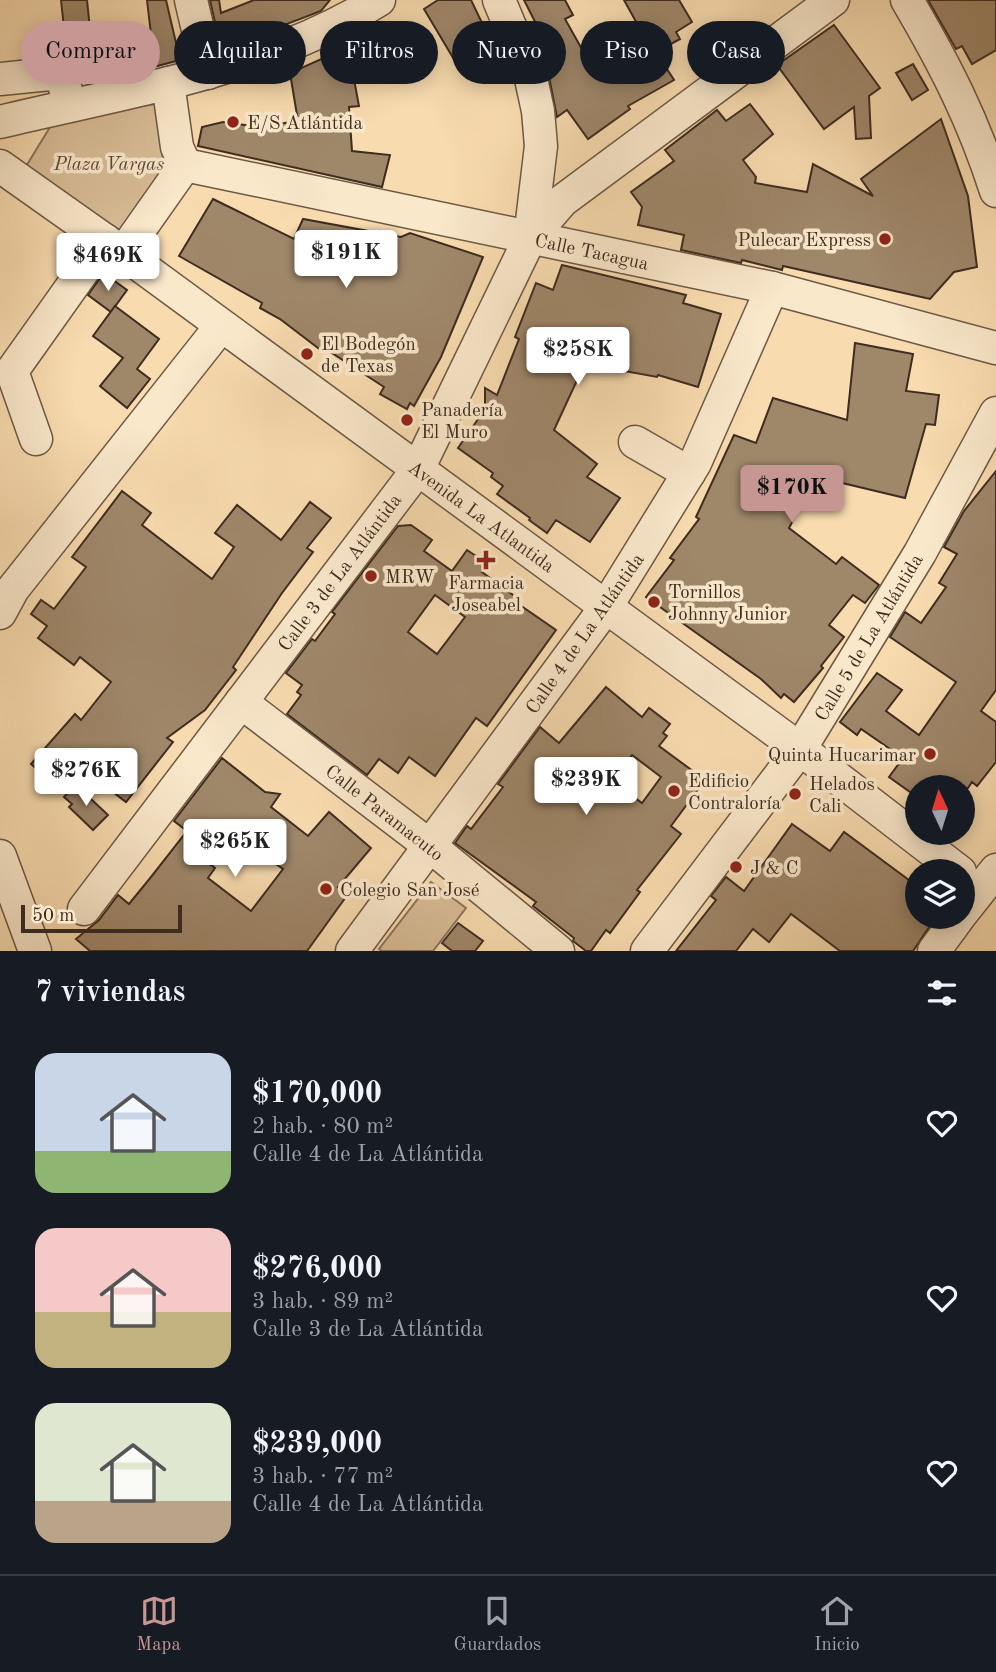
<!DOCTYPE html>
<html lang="es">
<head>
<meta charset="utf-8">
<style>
  :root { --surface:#171b24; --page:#242831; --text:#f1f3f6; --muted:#9ea1a6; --line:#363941; --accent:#c59692 }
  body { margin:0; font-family:"Old Standard TT",serif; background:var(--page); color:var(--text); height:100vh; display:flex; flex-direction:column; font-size:26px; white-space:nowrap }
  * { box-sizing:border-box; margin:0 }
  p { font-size:23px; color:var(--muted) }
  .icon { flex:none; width:38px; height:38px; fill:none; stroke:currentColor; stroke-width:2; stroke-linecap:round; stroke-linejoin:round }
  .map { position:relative; height:951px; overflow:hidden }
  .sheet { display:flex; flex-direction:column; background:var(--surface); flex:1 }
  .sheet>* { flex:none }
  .top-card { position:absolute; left:21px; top:21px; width:956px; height:63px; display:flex; gap:14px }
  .needle { width:46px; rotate:356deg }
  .fabs { position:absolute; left:905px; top:775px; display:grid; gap:14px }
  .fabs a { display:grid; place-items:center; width:70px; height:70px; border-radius:50%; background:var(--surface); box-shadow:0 4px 18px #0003; font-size:35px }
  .scale { position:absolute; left:21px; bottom:18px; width:161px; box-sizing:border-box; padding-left:7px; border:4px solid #3e2c20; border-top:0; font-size:19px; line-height:24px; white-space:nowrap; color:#3e2c20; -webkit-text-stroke:5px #fae8cb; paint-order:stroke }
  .price { position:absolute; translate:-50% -60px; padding:0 16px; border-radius:7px; background:#fff; color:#222; font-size:23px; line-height:46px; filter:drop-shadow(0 2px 4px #0008) }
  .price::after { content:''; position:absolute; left:50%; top:42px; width:21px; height:16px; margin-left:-10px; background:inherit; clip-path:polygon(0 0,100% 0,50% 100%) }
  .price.active { background:var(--accent); color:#111 }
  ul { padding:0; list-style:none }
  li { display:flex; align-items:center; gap:21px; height:175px; padding:0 35px }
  li span { display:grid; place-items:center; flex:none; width:196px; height:140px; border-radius:21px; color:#555 }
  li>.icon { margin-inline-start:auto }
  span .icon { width:84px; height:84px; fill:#fffc; stroke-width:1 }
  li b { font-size:30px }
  h2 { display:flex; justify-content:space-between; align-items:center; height:84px; padding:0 35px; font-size:30px }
  .chip { padding:0 24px; border-radius:32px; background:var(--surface); box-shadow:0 4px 18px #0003; font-size:24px; line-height:63px }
  .chip.active { background:var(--accent); color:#111 }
  .tab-bar { display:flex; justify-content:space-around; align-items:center; height:98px; border-top:2px solid var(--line); background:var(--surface); font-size:19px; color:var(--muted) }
  .tab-bar a { display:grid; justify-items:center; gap:4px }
  .tab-bar .active { color:var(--accent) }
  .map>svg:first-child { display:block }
  .green { fill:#d8bd97; stroke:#8b745c; stroke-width:2 }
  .building { fill:#9f876a; stroke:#3e2c20; stroke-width:2; fill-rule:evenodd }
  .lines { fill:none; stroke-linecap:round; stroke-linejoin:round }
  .minor-casing { stroke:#6c5844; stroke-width:35 }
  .minor { stroke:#fae8cb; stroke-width:32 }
  .poi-dot { fill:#8f2418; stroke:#fae8cb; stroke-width:2.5 }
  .labels { text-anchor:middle; stroke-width:7; stroke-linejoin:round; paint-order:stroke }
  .poi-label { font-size:19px; fill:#3e2c20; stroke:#fae8cb; text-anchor:start }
  .park-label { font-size:19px; font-style:italic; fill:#5d4938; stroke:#fae8cb }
  .street-label { font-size:19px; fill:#3e2c20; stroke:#fae8cb }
</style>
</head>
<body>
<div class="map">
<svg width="996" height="951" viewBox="0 0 996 951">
  <rect width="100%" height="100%" fill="#f8dbaf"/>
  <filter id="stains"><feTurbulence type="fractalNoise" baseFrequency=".00286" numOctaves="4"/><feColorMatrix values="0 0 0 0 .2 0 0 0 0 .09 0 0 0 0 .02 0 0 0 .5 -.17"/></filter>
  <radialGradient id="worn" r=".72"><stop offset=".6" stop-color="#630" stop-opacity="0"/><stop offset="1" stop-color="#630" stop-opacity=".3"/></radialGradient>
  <g class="green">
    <path d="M161,103L163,176L127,235L25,168L55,119Z"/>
    <path d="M431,882L466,908L433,951H382L379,949Z"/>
  </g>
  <g class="building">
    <path d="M61,0H87L92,49L152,43L147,0H166L180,60L123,75L82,79L73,61L67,56Z"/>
    <path d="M210,0H219L221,13L254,0H330L321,11L221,49Z"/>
    <path d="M438,0H471L497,54L462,73L424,9Z"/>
    <path d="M524,0H565L573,15L565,19L588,60L640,29L624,0H679L692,22L676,32L680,39L656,52L674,80L628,106L630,109L588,139L567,110L557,117L548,72L558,67Z"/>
    <path d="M928,0H996V50L972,64L962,46L956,49Z"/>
    <path d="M834,25L880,88L869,96L871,138L856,139L854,107L824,129L777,65Z"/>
    <path d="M339,51L338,61L350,58L359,106L349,107L352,151L390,155L382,187L198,146L202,127L223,122L259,127L298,121L290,73Z"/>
    <path d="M913,64L928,90L912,100L896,73Z"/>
    <path d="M750,104L773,134L743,160L756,177L755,183L807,192L813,164L873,196L861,179L941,119L968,196L977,267L954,272L930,299L783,266L782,270L742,260L741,263L681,250L684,235L638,225L642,207L631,192L674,161L665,150L717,110L726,121Z"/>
    <path d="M213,199L294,239L303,219L401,237L410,233L483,257L441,357L414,406L410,403L407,409L380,394L384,387L324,348L322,351L280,319L260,308L262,303L179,256Z"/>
    <path d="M562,265L686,295L683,303L721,314L698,387L658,375L657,377L608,368V370L585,363L554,430L597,464L587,477L620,498L590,542L556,520L547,533L529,520L530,518L497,494L503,486L491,477L493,473L458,448L485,409V388L497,395L519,339L515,337L536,283L553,290Z"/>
    <path d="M109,277L127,290L111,312L88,295L100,278L106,282Z"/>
    <path d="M115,306L159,339L137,369L150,379L127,408L100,386L123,358L93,336Z"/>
    <path d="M855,343L913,354L906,391L939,395L935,425L926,424L905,498L817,477L789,528L836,564L842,557L879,585L865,603L853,595L829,625L844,637L821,666L823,668L794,702L784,694L781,698L761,679L646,597L674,560L670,558L699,519L696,517L734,435L756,443L773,398L847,420Z"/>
    <path d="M996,471V690L981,711L996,722V762L977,786L972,782L968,788H917V797L889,777L903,758L861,729L857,735L840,722L877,673L902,690L886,711L919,735L956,682L890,637L905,612L921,623L946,587L939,583L957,554L944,547L964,511Z"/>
    <path d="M122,491L151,513L142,525L212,579L234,547L215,533L237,505L281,540L310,502L331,518L307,548L313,552L282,593L233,667L236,670L205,710L167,738L173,742L126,802L113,792L127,774L98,752L63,792L31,764L75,714L81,720L111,682L80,657L74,665L38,638L47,626L31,614L41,600L54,609L86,567L72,557Z"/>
    <path d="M411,525L432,540L424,551L452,571L467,550L488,564L482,572L520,600L517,603L556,630L487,726L476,718L435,776L409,757L398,773L379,759L367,775L287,714L301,695L297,692L302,685L286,673L312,639L315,641L335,614L332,612L398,526ZM435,595L465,617L437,654L408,632Z"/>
    <path d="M606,687L642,717L649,708L670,724L663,733L667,736L659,746L705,780L671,826L681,834L637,890L640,892L610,933L606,930L591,951H586L573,941L574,938L533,906L536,902L455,843L467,826L471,829L503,787L498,784L540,727L559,743ZM632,755L661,777L642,803L611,780Z"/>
    <path d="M222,758L265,792L280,794L271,807L308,836L329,812L371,848L338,887L348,894L307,951H90L76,939L99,920L118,895L129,904L151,877L187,831L174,821ZM221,826L283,869L251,911L208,878L215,868L198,855Z"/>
    <path d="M76,785L108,815L93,830L69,807L72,804L64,797Z"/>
    <path d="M792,824L830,851L844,832L917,886V917H936L913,951H840L791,914L769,942L753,929L736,951H676L716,900L711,896L726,877L744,891Z"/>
    <path d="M458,923L483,941L475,951H452L442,943Z"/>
  </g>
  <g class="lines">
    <defs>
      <g id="minor">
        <path d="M191,0L208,73"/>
        <path d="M907,0C945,65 973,119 996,191"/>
        <path d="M0,79L60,73L71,105"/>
        <path d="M0,122C129,91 265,71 379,0"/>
        <path d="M185,165L772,288L996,348"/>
        <path d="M0,166L123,253L800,749L960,872"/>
        <path d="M530,238L562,201L833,0"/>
        <path d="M123,253L185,165L177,147L168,83"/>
        <path d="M36,439L12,371L105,240"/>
        <path d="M635,442L689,473"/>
        <path d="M0,613L13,589L221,326"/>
        <path d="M241,702L430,846L558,951"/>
        <path d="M0,856L35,951"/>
        <path d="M84,909L418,469L530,238L541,146L538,111L530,74L499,0"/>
        <path d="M962,913L996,870"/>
        <path d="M352,951L606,607L695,463L772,288"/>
        <path d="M647,951L800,749L920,553L996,413"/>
        <path d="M934,951L959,917"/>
      </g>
    </defs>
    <use href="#minor" class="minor-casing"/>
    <use href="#minor" class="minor"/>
  </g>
  <g class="poi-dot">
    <circle cx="233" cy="122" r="7"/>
    <circle cx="885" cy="239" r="7"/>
    <circle cx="307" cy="354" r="7"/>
    <circle cx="407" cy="420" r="7"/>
    <path d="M482.5 549.5h7v7h7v7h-7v7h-7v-7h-7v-7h7z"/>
    <circle cx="371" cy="576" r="7"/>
    <circle cx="654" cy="602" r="7"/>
    <circle cx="930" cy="754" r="7"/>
    <circle cx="674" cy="791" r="7"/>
    <circle cx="795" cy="794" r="7"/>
    <circle cx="736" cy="867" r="7"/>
    <circle cx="326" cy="889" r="7"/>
  </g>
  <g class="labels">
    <g class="poi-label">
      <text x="247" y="129">E/S Atlántida</text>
      <text x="871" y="246" text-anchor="end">Pulecar Express</text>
      <text x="321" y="350">El Bodegón<tspan x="321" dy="22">de Texas</tspan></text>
      <text x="421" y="416">Panadería<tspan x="421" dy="22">El Muro</tspan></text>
      <text x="385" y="583">MRW</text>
      <text x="486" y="589" text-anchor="middle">Farmacia<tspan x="486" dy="22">Joseabel</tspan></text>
      <text x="668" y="598">Tornillos<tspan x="668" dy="22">Johnny Junior</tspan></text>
      <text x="916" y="761" text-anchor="end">Quinta Hucarimar</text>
      <text x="688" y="787">Edificio<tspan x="688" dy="22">Contraloría</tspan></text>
      <text x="809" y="790">Helados<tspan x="809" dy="22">Cali</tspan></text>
      <text x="750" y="874">J &amp; C</text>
      <text x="340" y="896">Colegio San José</text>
    </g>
    <g class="park-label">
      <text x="109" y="170">Plaza Vargas</text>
    </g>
    <g class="street-label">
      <text transform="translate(592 251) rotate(12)" y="7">Calle Tacagua</text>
      <text transform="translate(482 516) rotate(36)" y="7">Avenida La Atlantida</text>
      <text transform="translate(339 572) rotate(-53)" y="7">Calle 3 de La Atlántida</text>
      <text transform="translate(584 633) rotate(-55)" y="7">Calle 4 de La Atlántida</text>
      <text transform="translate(868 637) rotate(-59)" y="7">Calle 5 de La Atlántida</text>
      <text transform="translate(385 812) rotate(38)" y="7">Calle Paramacuto</text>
    </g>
  </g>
  <rect width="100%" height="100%" filter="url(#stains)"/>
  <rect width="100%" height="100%" fill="url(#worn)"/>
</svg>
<div class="fabs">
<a><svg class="needle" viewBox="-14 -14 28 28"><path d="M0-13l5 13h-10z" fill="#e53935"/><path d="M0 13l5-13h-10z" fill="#9ea1a6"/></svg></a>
<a><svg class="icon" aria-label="layers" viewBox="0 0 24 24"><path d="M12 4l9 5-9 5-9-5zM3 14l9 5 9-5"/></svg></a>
</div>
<div class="scale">50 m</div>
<b class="price" style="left:346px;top:290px">$191K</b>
<b class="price" style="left:108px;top:293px">$469K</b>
<b class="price" style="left:578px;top:387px">$258K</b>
<b class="price active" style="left:792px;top:525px">$170K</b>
<b class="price" style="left:86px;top:808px">$276K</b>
<b class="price" style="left:586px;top:817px">$239K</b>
<b class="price" style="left:235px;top:879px">$265K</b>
<div class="top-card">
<a class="chip active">Comprar</a>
<a class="chip">Alquilar</a>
<a class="chip">Filtros</a>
<a class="chip">Nuevo</a>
<a class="chip">Piso</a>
<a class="chip">Casa</a>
</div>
</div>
<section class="sheet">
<h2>7 viviendas<svg class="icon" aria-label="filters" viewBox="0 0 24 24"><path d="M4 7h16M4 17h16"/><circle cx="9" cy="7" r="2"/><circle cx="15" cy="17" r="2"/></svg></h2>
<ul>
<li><span style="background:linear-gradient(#c9d6e8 70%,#8fb573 0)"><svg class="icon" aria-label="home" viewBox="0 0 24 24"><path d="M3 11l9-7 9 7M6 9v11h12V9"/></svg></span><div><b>$170,000</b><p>2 hab. · 80 m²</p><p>Calle 4 de La Atlántida</p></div><svg class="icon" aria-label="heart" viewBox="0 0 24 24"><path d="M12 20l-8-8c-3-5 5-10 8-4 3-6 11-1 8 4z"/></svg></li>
<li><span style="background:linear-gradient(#f6c9c9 60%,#c2b280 0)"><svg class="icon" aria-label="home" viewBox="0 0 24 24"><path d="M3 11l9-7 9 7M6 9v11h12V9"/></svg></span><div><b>$276,000</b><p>3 hab. · 89 m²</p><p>Calle 3 de La Atlántida</p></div><svg class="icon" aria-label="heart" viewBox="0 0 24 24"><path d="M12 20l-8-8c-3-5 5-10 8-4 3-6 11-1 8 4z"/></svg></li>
<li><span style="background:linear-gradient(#dfe7d0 70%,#b9a48a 0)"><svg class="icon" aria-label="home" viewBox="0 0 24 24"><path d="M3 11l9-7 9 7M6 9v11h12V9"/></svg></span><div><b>$239,000</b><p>3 hab. · 77 m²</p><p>Calle 4 de La Atlántida</p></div><svg class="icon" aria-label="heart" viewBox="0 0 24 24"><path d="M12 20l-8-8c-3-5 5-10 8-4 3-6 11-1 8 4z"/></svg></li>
</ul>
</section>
<nav class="tab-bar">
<a class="active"><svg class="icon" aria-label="map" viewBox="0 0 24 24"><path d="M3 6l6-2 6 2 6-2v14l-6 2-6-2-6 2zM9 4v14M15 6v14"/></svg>Mapa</a>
<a><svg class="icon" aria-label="saved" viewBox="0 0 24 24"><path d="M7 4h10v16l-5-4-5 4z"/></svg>Guardados</a>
<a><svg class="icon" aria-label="home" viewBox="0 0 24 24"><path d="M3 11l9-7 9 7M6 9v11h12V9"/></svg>Inicio</a>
</nav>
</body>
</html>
